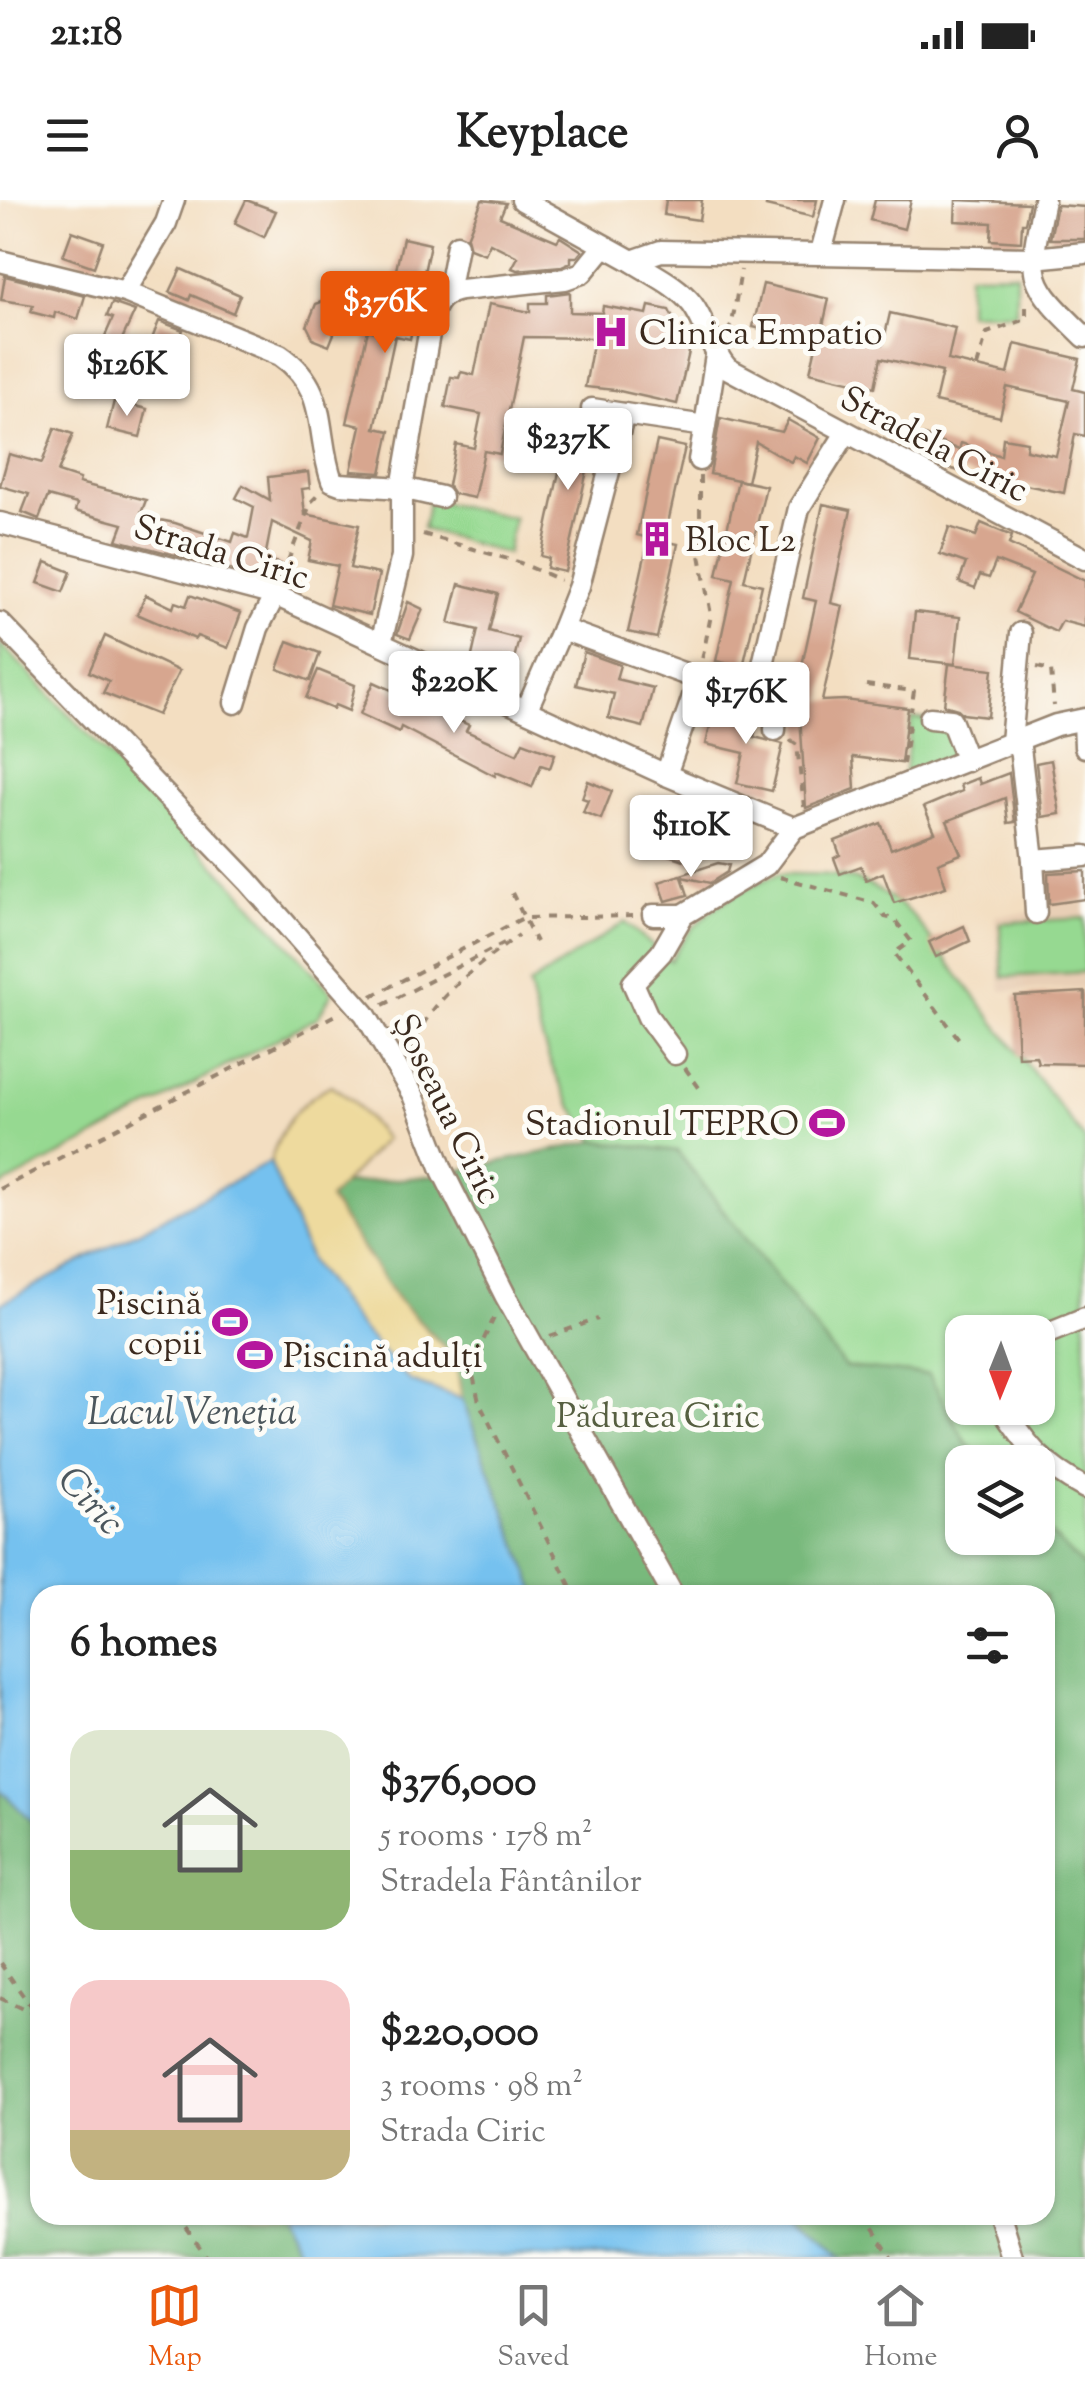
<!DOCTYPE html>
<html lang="en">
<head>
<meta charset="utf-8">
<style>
  :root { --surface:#fff; --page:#f2f2f2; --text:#222; --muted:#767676; --line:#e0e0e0; --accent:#ea580c }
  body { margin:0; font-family:"Sorts Mill Goudy",serif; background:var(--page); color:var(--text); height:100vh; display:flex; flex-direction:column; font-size:38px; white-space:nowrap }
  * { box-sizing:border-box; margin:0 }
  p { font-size:32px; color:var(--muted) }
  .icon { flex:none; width:55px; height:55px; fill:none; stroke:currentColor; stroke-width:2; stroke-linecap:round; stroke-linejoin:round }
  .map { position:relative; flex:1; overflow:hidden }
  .side { position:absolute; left:30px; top:1385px; width:1025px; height:640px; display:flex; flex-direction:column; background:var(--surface); border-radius:30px; box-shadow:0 2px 8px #0004 }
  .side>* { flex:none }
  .needle { width:65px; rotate:181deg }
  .controls { position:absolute; left:945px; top:1115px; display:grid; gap:20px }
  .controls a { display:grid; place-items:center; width:110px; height:110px; border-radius:20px; background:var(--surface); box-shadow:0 2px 8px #0004; font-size:50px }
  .price { position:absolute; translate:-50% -85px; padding:0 22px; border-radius:10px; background:#fff; color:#222; font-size:32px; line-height:65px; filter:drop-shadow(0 2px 5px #0008) }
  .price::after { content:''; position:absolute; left:50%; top:60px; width:30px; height:22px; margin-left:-15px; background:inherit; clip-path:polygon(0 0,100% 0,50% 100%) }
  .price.current { background:var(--accent); color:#fff }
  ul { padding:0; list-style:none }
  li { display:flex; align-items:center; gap:30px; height:250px; padding:0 40px }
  li span { display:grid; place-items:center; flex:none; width:280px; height:200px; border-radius:30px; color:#555 }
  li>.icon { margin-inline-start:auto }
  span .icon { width:120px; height:120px; fill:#fffc; stroke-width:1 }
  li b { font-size:42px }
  h2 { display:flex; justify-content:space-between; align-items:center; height:120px; padding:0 40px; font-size:42px }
  .status { display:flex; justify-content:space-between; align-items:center; height:70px; padding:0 50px; background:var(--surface); direction:ltr }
  .status svg { height:28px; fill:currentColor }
  header { display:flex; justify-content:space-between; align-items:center; height:130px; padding:0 40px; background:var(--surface); font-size:45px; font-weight:700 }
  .menu { display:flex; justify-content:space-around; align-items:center; height:140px; border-top:2px solid var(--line); background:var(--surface); font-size:28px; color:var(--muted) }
  .menu a { display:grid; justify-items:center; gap:5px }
  .menu .current { color:var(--accent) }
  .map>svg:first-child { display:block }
  .built { fill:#e8cfb6 }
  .green { fill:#96d991; stroke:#688258; stroke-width:2.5; fill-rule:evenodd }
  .forest { fill:#78b97b; stroke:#5a724c; stroke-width:2.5 }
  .sand { fill:#eeda9e; stroke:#94825e; stroke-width:2.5 }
  .water { fill:#75c1ef; stroke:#587686; stroke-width:2.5 }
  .building { fill:#d7a68f }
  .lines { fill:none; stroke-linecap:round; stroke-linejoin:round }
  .minor-casing { stroke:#978470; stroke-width:25 }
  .path { stroke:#978470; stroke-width:4; stroke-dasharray:8 8; stroke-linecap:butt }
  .minor { stroke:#fff; stroke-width:20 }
  .labels { text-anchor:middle; stroke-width:10; stroke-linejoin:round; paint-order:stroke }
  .poi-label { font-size:35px; fill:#3b2a1e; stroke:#fdfcf7; text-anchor:start }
  .street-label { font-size:35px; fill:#3b2a1e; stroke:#fdfcf7 }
  .park-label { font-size:35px; fill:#565f40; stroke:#fdfcf7 }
  .water-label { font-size:38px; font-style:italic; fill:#4c575d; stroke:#fdfcf7 }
</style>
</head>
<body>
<div class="status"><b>21:18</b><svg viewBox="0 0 49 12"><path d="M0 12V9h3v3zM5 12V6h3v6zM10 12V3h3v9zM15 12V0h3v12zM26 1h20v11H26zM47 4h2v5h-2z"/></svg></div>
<header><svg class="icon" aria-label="menu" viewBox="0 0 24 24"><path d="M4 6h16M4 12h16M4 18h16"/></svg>Keyplace<svg class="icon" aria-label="person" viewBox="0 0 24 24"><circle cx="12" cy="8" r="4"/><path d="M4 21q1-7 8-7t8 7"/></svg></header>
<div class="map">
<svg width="1085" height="2057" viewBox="0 0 1085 2057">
  <rect width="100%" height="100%" fill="#fdfcf7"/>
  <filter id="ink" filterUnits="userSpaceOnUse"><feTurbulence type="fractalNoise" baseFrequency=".01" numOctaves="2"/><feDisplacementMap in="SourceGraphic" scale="20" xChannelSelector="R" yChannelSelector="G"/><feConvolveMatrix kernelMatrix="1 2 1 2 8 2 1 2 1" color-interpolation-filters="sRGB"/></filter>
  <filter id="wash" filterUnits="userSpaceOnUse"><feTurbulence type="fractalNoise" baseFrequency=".0048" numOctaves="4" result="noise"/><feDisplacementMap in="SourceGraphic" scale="40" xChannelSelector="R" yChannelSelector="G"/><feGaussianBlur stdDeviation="2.25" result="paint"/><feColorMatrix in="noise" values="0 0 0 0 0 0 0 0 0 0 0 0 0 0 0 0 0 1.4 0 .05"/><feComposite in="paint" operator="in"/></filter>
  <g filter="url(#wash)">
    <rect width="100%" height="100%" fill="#f3dec1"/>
    <path class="built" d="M1085,656V788L1001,791L995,716L1036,712L1033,660Z"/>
    <g class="green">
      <path d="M1016,73V113H968V74Z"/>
      <path d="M429,299L514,318L507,354L423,329Z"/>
      <path d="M0,443L240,691L332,793L318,817L0,987Z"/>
      <path d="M912,518L950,523L963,559L903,584Z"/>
      <path d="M777,674C841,674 864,672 913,716L1085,940V1370L1038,1321V1262H984L961,1236L929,1175L845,1167L677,951L596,941C556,890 542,848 529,785L625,722L670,761C698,711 728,697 777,674ZM962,1132H1038V1208H962Z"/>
      <path d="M1085,718V772L1003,777L1000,723Z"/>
    </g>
    <g class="forest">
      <path d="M596,941L677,951L845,1167L929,1175L966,1243L982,1262H962V1338H1038V1322L1085,1368V2057H841L797,2015H1045V1395H537L462,1199L455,1158L397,1099L329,999L343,984L433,976Z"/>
      <path d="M0,1589L40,1630V2015H279L303,2057H0Z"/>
    </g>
    <path class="sand" d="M331,885L353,901L385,939L329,999L397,1099L455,1158L462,1199L410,1181L357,1124L311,1062L270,962C281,926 297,903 331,885Z"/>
    <g class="water">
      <path d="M270,962L311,1062L357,1124L410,1181L462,1199L537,1395H40V1630L0,1589V1104Z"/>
      <path d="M279,2015H797L841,2057H303Z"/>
    </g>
    <g id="blocks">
      <g class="building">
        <path d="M246,0L276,11L264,37L235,23Z"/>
        <path d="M482,0L506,3L500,17L557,41L560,37L582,51L577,57H571V62L562,66L517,70L512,68L518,57L490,43L485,54L470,48L467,37Z"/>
        <path d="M666,0H702L699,20L664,15Z"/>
        <path d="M767,0H817L813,17L766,6Z"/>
        <path d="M875,0H911L904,29L870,20Z"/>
        <path d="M956,0L1029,3L1025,23H1022L1021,42L991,40L992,23L955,21Z"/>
        <path d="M1057,5L1085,7V39H1050Z"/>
        <path d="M72,31L103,42L94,67L63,56Z"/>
        <path d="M403,38L430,44L410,139L395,136L375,228L390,231L381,273L351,271L361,226L347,223L368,130L382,133Z"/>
        <path d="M181,69L240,95L233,113L191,95L189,100L170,92Z"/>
        <path d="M5,76L85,96L78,119L55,112L54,118L31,112L33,105L1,100Z"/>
        <path d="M763,84L829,99L822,130L883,144L890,113L955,128L948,160L1008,174L1015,144L1080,159L1073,189L1085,192V236L1075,234L1064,293L1021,284L1019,295L995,291L997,282L938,265L917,254L924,236L959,250L961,243L1001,256L1003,238L1027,242L1026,250L1056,256L1069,201L1007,187L1000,217L935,202L942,172L881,158L875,187L810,172L817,142L753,127Z"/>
        <path d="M570,92V112L602,113L603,106L647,114L649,106L669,110L689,152L677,204L615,190L585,187L594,138L524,137L500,254L484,251L474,298L454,294L448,285L456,244L474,248L481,214L445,207L451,177L459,178L461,172L474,175L489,104L530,112V103H547V95Z"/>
        <path d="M331,98L346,104L329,146L314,140L307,126L316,104Z"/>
        <path d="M112,103L135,111L117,150L102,143L113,118L107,116Z"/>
        <path d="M159,121L183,130L175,153L150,144Z"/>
        <path d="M114,201L147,209L140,237L107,229Z"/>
        <path d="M571,216L597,224L565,372L547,368L549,358L541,356Z"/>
        <path d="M720,218L782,232L788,220L820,238L807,263L794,256L791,262L756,242L747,282L710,274Z"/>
        <path d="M55,228L73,234L58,272L80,279L79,283L146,300L140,316L175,323L232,342L235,333L248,338L254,307L236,298L243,285L270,300L268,277L308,272L310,288L302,289L305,314L359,325L350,368L379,374L370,415L329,405L338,366L308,360L312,341L272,322L265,358L283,365L277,381L117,340L123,324L75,311L77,304L48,296L39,319L22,312L29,294L0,286L9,254L42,263Z"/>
        <path d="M657,241L685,247L664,341L678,344L657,438L628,432L649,338L637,335Z"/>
        <path d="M738,280L766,286L744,381L762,385L743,467L716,461L734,379L717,375Z"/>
        <path d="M823,304L851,310L831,403L843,406L822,501L844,500L908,508L901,563L853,557L855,589L806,608L798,484L816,401L803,398Z"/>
        <path d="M981,323L1012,336L1009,344L1085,381V427L1062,421L1056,432L1015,412L1032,375L996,361L989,378L980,375L975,388L959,382L966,363L940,354L949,327L976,336Z"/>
        <path d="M46,362L71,372L63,392L38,383Z"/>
        <path d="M459,384L498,394L489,431L519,439L508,483L469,469L478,430L449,423Z"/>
        <path d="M146,395L173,408L175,402L186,406L190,395L241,413L228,448L197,436L195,439L137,414Z"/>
        <path d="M408,402L423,409L410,439L397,434Z"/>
        <path d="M915,412L960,417L955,464L910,459Z"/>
        <path d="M105,436L179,471L158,515L103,493L109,481L89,472Z"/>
        <path d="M288,441L320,453L310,481L278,469Z"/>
        <path d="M584,452L620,465L616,479L653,488L643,527L608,518L614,494L576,485Z"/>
        <path d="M949,464L993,469L988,517L963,514L958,509L944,505Z"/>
        <path d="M318,470L355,485L349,511L335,505L333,509L306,498Z"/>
        <path d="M374,482L469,525L466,531L517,554L523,542L555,554L550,568L541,565L532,587L496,572L495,576L401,527L399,532L360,514Z"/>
        <path d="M714,508L759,516L754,537L783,544L772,591L737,583L744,553L706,544Z"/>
        <path d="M1051,560L1060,614L1042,617L1036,563Z"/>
        <path d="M1009,573L1015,622L1008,623L1005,598L947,621L961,654L938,663L946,687L894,703L883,673L866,680L861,666L840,674L834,658L840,655L835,641L881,623L891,649L935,632L924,607L962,591L960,585L978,578L980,584Z"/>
        <path d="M588,581L612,591L601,619L583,612L588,600L582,598Z"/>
        <path d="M672,623L703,632L693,663L666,654Z"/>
        <path d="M718,663L729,665L727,672L710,683L682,677L688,695L666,701L659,682Z"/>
        <path d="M1085,671V699L1049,704L1048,673Z"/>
        <path d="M964,726L970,741L936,757L929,742Z"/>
        <path d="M1085,792V864L1038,863L1036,856L1018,857L1015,796Z"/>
      </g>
    </g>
  </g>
  <g filter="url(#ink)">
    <use href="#blocks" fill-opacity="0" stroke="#978470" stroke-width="2.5"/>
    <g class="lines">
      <defs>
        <g id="minor">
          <path d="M522,0L632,61L661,51L1033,58L1085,53"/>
          <path d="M1044,0C1027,80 1027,81 1085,137"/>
          <path d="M821,52L835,0"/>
          <path d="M0,61L125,92L280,155C330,189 315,232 332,281L340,284L402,288L441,297"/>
          <path d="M632,61C652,74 677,85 692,104C707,124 710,149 727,168L1085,359"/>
          <path d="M125,92L166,23L174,0"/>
          <path d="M448,93L457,45"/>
          <path d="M592,209L624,214"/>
          <path d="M699,260L705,226"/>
          <path d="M0,323L275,395L666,575L794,628L1056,525L1085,519"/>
          <path d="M0,423L248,681L365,814L413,895L443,972L505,1095L673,1395"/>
          <path d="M381,443L402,356V288L433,111C439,97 446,93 461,90L565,79L582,73L604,46"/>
          <path d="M699,479L562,429L579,386L624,214L705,226L716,155"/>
          <path d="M756,495L776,507L775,530"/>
          <path d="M235,503L258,428L275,395"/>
          <path d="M527,509L562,429"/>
          <path d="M930,518L951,520L967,561"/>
          <path d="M1084,520L1085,547"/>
          <path d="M1019,539L1033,660"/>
          <path d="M1011,542L1021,433"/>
          <path d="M666,575L699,479L756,495L799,308L846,233"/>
          <path d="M1036,713L1033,660L1085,656"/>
          <path d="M653,715H683"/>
          <path d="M675,854L648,817L633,783L661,753L683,715L766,665L794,628"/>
          <path d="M1038,1137L1085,1118"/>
          <path d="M1002,1208C1030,1249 1041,1264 1085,1288"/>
          <path d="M999,2015L1012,2057"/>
        </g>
      </defs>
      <use href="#minor" class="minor-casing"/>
      <g class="path">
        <path d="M727,133L732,124L741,70"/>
        <path d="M977,166L987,133L1026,119V101"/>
        <path d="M700,276V355L711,415L702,460"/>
        <path d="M423,334L518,362L560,380"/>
        <path d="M282,376L311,302L319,294"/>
        <path d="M1037,467L1051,470L1054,506"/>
        <path d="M866,485L914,491L911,511"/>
        <path d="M790,540L797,545L804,607"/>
        <path d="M903,564L910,519"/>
        <path d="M780,677L874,703L885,717L894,719L911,741L894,753L959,839"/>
        <path d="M512,693L536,742"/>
        <path d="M372,796L523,718L634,716"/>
        <path d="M383,805L508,741"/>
        <path d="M410,854C423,804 478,765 519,735"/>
        <path d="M685,868L700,889"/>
        <path d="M0,989L337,814"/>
        <path d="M494,1118L471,1166L479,1202L575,1395"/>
        <path d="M550,1136L598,1119"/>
        <path d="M0,1763L40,1819"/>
        <path d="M0,1798L33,1814"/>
        <path d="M177,2015L207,2057"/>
        <path d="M864,2015L891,2057"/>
      </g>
      <use href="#minor" class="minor"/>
    </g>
  </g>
  <defs>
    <symbol id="hospital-bare" viewBox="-9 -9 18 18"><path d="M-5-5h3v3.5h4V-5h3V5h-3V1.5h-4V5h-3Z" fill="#b5179e" stroke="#fdfcf7" stroke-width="2.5" paint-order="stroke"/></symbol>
    <symbol id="building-bare" viewBox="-9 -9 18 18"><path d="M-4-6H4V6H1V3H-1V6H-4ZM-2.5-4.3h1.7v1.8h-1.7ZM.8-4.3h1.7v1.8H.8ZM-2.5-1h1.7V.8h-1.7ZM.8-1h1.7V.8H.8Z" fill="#b5179e" stroke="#fdfcf7" stroke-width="2.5" paint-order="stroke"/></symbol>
    <symbol id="stadium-bare" viewBox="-9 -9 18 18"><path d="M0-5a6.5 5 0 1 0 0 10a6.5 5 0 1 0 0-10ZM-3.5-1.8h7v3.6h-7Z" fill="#b5179e" stroke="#fdfcf7" stroke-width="2.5" paint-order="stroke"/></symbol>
  </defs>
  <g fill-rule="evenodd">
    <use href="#hospital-bare" x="586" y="107" width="50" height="50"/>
    <use href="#building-bare" x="632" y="314" width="50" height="50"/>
    <use href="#stadium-bare" x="802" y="898" width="50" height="50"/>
    <use href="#stadium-bare" x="205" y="1097" width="50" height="50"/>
    <use href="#stadium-bare" x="230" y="1130" width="50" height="50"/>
  </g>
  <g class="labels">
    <g class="poi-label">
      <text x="639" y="144">Clinica Empatio</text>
      <text x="685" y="351">Bloc L2</text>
      <text x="799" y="935" text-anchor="end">Stadionul TEPRO</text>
      <text x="202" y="1114" text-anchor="end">Piscină<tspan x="202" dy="40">copii</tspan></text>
      <text x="283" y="1167">Piscină adulți</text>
    </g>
    <g class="street-label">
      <text transform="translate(935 243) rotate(28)" y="12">Stradela Ciric</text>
      <text transform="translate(222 351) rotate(17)" y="12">Strada Ciric</text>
      <text transform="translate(448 908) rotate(64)" y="12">Șoseaua Ciric</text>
    </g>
    <g class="park-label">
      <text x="658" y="1227">Pădurea Ciric</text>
    </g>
    <g class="water-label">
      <text x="192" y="1224">Lacul Veneția</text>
      <text transform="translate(92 1300) rotate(47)" y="13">Ciric</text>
    </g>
  </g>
</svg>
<div class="controls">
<a><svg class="needle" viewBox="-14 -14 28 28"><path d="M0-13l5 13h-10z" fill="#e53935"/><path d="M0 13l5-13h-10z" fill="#767676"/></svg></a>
<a><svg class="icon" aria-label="layers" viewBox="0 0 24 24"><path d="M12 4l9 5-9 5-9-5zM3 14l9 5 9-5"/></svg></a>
</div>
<b class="price current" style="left:385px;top:156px">$376K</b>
<b class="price" style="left:127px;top:219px">$126K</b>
<b class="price" style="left:568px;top:293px">$237K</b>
<b class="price" style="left:454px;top:536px">$220K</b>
<b class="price" style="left:746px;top:547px">$176K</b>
<b class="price" style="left:691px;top:680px">$110K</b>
<section class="side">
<h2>6 homes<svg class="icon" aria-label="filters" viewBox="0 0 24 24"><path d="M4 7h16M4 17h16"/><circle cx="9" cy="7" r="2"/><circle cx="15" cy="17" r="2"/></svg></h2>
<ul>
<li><span style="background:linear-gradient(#dfe7d0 60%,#8fb573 0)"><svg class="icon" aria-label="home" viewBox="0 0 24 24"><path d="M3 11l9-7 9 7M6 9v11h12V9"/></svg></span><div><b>$376,000</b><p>5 rooms · 178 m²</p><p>Stradela Fântânilor</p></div></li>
<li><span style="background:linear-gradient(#f6c9c9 75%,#c2b280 0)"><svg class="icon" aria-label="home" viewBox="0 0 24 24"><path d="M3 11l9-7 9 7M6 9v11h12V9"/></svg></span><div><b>$220,000</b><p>3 rooms · 98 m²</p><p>Strada Ciric</p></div></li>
</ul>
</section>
</div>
<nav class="menu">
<a class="current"><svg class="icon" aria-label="map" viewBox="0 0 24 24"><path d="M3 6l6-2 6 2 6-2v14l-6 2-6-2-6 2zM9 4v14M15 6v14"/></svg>Map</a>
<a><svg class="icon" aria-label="saved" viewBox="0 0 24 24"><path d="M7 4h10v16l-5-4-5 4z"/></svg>Saved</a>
<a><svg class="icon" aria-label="home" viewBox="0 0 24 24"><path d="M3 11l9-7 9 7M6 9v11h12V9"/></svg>Home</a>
</nav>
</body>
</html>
